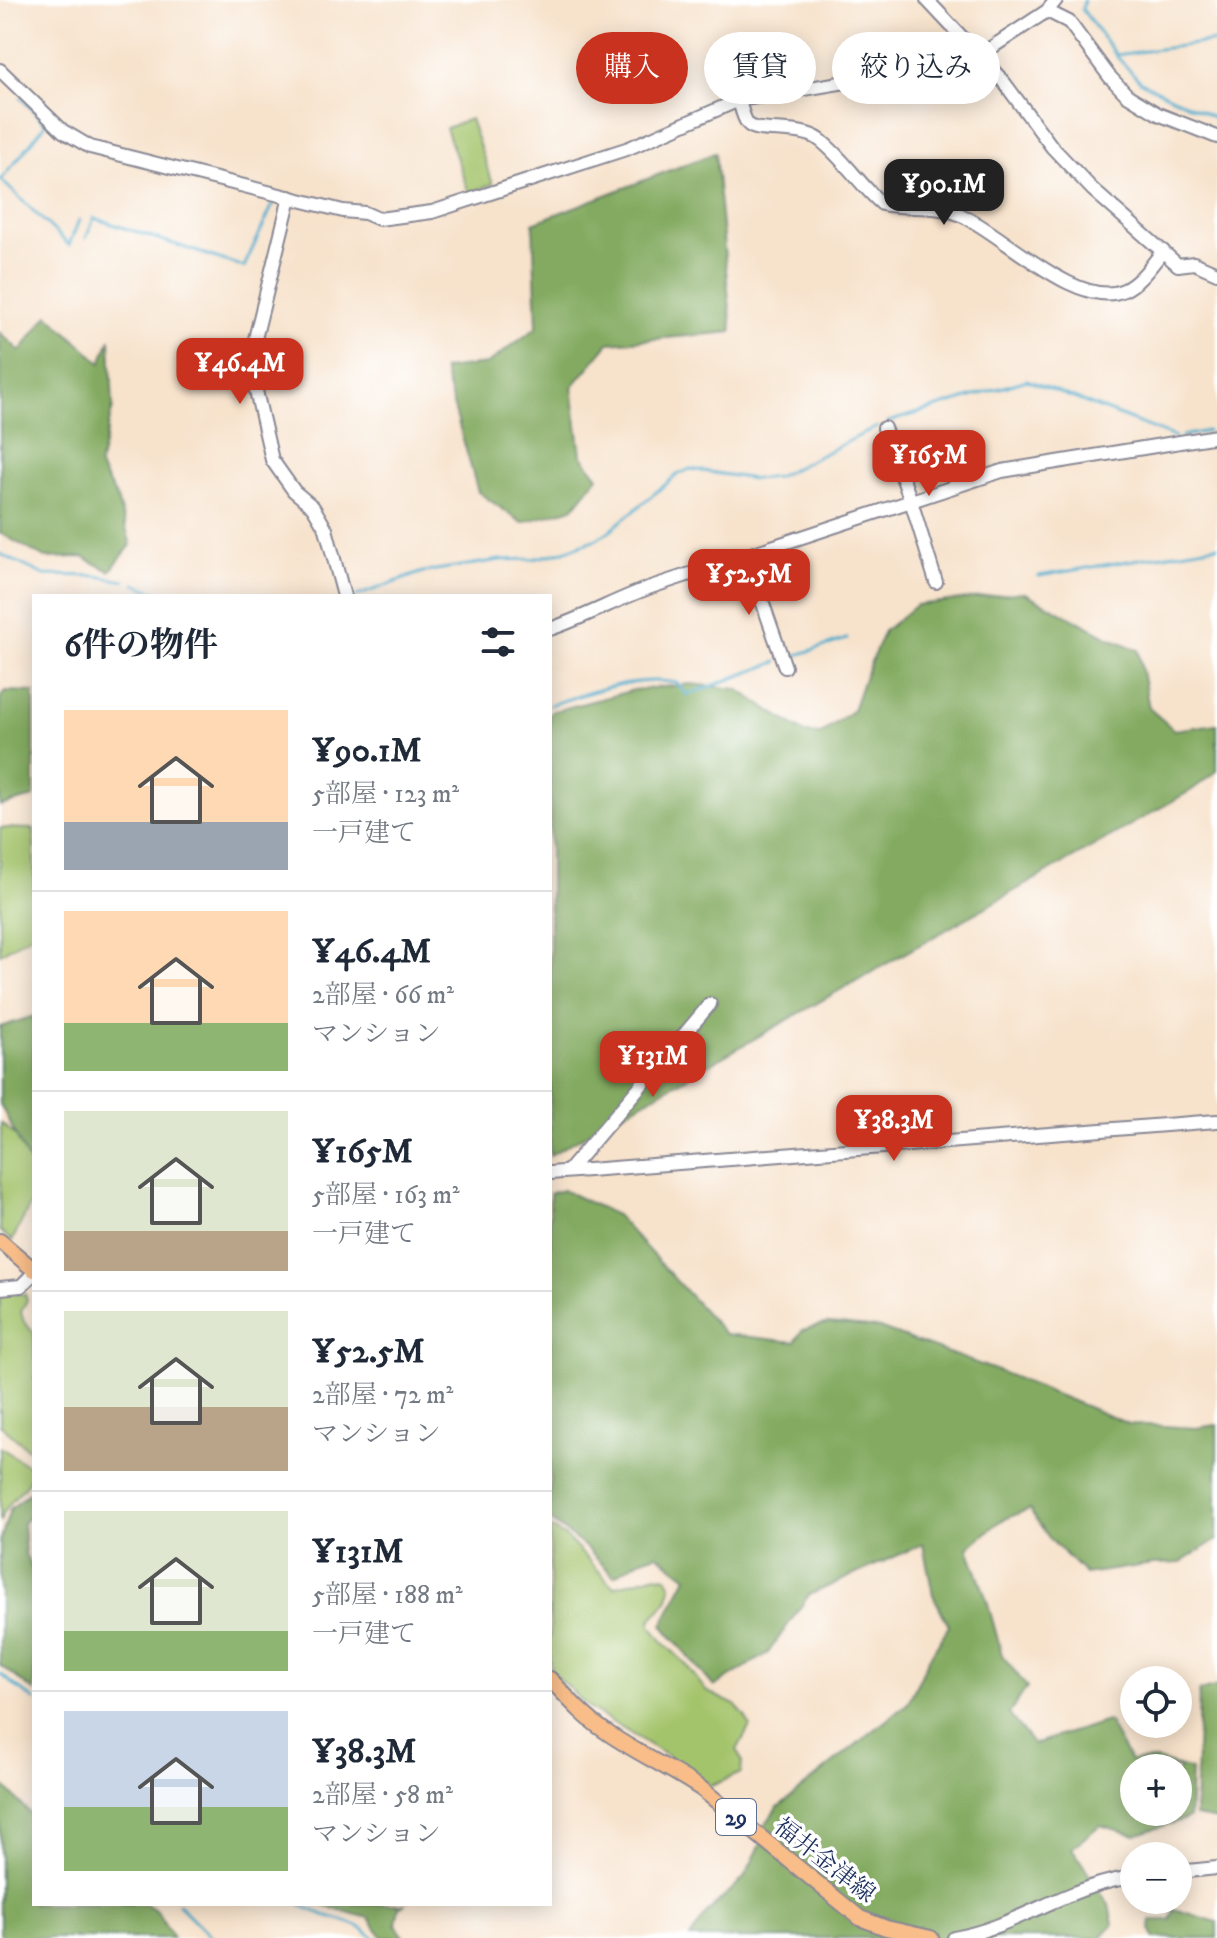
<!DOCTYPE html>
<html lang="ja">
<head>
<meta charset="utf-8">
<style>
  :root { --surface:#fff; --page:#f6f6f7; --text:#1f2937; --muted:#747a83; --line:#e0e1e3; --accent:#c8321e }
  body { margin:0; font-family:"IM FELL DW Pica","Noto Serif JP",serif; background:var(--page); color:var(--text); height:100vh; display:flex; flex-direction:column; font-size:30px; white-space:nowrap }
  * { box-sizing:border-box; margin:0 }
  p { font-size:26px; color:var(--muted) }
  .icon { flex:none; width:44px; height:44px; fill:none; stroke:currentColor; stroke-width:2; stroke-linecap:round; stroke-linejoin:round }
  .map { position:relative; flex:1; overflow:hidden }
  .panel { position:absolute; left:32px; top:594px; width:520px; height:1312px; display:flex; flex-direction:column; background:var(--surface); border-radius:0px; box-shadow:0 4px 20px #0003 }
  .panel>* { flex:none }
  .top-card { position:absolute; left:576px; top:32px; width:520px; height:72px; display:flex; gap:16px }
  .tools { position:absolute; left:1120px; top:1666px; display:grid; gap:16px }
  .tools a { display:grid; place-items:center; width:72px; height:72px; border-radius:50%; background:var(--surface); box-shadow:0 4px 20px #0003; font-size:40px }
  .price { position:absolute; translate:-50% -68px; padding:0 18px; border-radius:16px; background:var(--accent); color:#fff; font-size:26px; line-height:52px; filter:drop-shadow(0 2px 4px #0008) }
  .price::after { content:''; position:absolute; left:50%; top:48px; width:24px; height:18px; margin-left:-12px; background:inherit; clip-path:polygon(0 0,100% 0,50% 100%) }
  .price.on { background:#222; color:#fff }
  ul { padding:0; list-style:none }
  li { display:flex; align-items:center; gap:24px; height:200px; padding:0 32px }
  li+li { border-top:2px solid var(--line) }
  li span { display:grid; place-items:center; flex:none; width:224px; height:160px; border-radius:0px; color:#555 }
  li>.icon { margin-inline-start:auto }
  span .icon { width:96px; height:96px; fill:#fffc; stroke-width:1 }
  li b { font-size:34px }
  h2 { display:flex; justify-content:space-between; align-items:center; height:96px; padding:0 32px; font-size:34px }
  .chip { padding:0 28px; border-radius:36px; background:var(--surface); box-shadow:0 4px 20px #0003; font-size:28px; line-height:72px }
  .chip.on { background:var(--accent); color:#fff }
  .map>svg:first-child { display:block }
  .green { fill:#a4c46c; stroke:#607a65; stroke-width:2 }
  .forest { fill:#83aa60; stroke:#4f6c5f; stroke-width:2; fill-rule:evenodd }
  .lines { fill:none; stroke-linecap:round; stroke-linejoin:round }
  .stream { stroke:#4daacb; stroke-width:3 }
  .minor-casing { stroke:#898894; stroke-width:16 }
  .major-casing { stroke:#898894; stroke-width:18 }
  .minor { stroke:#fff; stroke-width:12 }
  .major { stroke:#f8bd89; stroke-width:14 }
  .labels { text-anchor:middle; stroke-width:7; stroke-linejoin:round; paint-order:stroke }
  .shield { fill:#fff; stroke:#5f6d8e; stroke-width:2 }
  .shield-label { font-size:22px; font-weight:bold; fill:#1b2f5e }
  .street-label { font-size:24px; fill:#1b2f5e; stroke:#fff }
</style>
</head>
<body>
<div class="map">
<svg width="1217" height="1938" viewBox="0 0 1217 1938">
  <rect width="100%" height="100%" fill="#fff"/>
  <filter id="ink" filterUnits="userSpaceOnUse"><feTurbulence type="fractalNoise" baseFrequency=".0125" numOctaves="2"/><feDisplacementMap in="SourceGraphic" scale="16" xChannelSelector="R" yChannelSelector="G"/><feConvolveMatrix kernelMatrix="1 2 1 2 8 2 1 2 1" color-interpolation-filters="sRGB"/></filter>
  <filter id="wash" filterUnits="userSpaceOnUse"><feTurbulence type="fractalNoise" baseFrequency=".006" numOctaves="4" result="noise"/><feDisplacementMap in="SourceGraphic" scale="32" xChannelSelector="R" yChannelSelector="G"/><feGaussianBlur stdDeviation="1.8" result="paint"/><feColorMatrix in="noise" values="0 0 0 0 0 0 0 0 0 0 0 0 0 0 0 0 0 1.4 0 .05"/><feComposite in="paint" operator="in"/></filter>
  <g filter="url(#wash)">
    <rect width="100%" height="100%" fill="#f7e2cb"/>
    <g class="green">
      <path d="M470,119L493,184L469,193L446,128Z"/>
      <path d="M0,828L34,829V933L0,954Z"/>
      <path d="M1,1123L23,1142L34,1178V1197L12,1241L0,1231Z"/>
      <path d="M0,1294H25L27,1300L21,1312L24,1322L34,1333V1454L0,1425Z"/>
      <path d="M0,1447L34,1470C27,1491 6,1500 0,1522Z"/>
      <path d="M550,1528L566,1537L614,1587L656,1575L667,1577L671,1588L667,1601L651,1620V1626L663,1642L685,1663L706,1691L735,1705L745,1716L750,1726L737,1750L742,1761L741,1773L711,1786L677,1762L589,1708L550,1669Z"/>
    </g>
    <g class="forest">
      <path d="M715,153L732,332L609,343L572,387L581,455L598,477L573,508L522,523L478,492L443,369L487,364L537,327L533,223Z"/>
      <path d="M48,315L101,363L110,339L113,407L99,466L117,499L131,545L110,571L83,557L45,558L0,533V333L20,351Z"/>
      <path d="M1023,592L1108,637L1138,650L1149,708L1174,730L1217,724V771L1192,790L550,1155V712L634,690L691,684L737,689L805,733L821,734L853,710L864,678L884,631L916,605Z"/>
      <path d="M6,691L34,692V797L0,806V698Z"/>
      <path d="M34,1016V1172L0,1104V1027Z"/>
      <path d="M563,1190L616,1215L725,1334L795,1342L802,1330L829,1323L879,1328L998,1371L1129,1424L1196,1428L1217,1425V1539L1180,1563L1153,1564L1085,1574L1050,1539L1029,1509L1000,1521L968,1548L987,1600L1002,1655L1027,1687L1009,1714L1033,1744L1108,1721L1130,1761L1157,1760L1191,1770L1189,1818L1135,1835L1100,1825L1072,1848L1109,1905L1113,1924L1101,1938H690L707,1913L744,1878L761,1844L765,1825L777,1808L908,1703L928,1660L949,1626L933,1595L923,1544L809,1595L768,1653L714,1687L662,1625L687,1577L657,1554L642,1559L614,1576L584,1546L550,1520V1193ZM1134,1768H1178V1812H1134Z"/>
      <path d="M34,1489V1511L23,1523L25,1554L34,1573V1691L0,1665V1542L10,1509Z"/>
      <path d="M1217,1686V1820L1195,1816L1199,1691Z"/>
      <path d="M0,1782L34,1818V1904H146L157,1911L173,1938H0Z"/>
      <path d="M317,1904H404L399,1907L396,1924L404,1938H383L369,1918Z"/>
      <path d="M1174,1909L1217,1922V1938H1155L1150,1929L1151,1920H1170Z"/>
    </g>
    <g class="lines">
      <g class="stream">
        <path d="M1084,0L1082,9L1118,58L1141,82L1217,119"/>
        <path d="M1116,55L1217,41"/>
        <path d="M0,179L69,245L79,220"/>
        <path d="M1,180L46,124L21,98"/>
        <path d="M86,238L94,218L244,267L275,200"/>
        <path d="M888,422L1027,380L1175,437"/>
        <path d="M1182,436L1207,431"/>
        <path d="M0,554L44,575L97,576L125,581"/>
        <path d="M1039,576L1217,546"/>
        <path d="M135,584L165,596"/>
        <path d="M357,596L423,572L500,560L533,559L562,552L597,539L608,532L677,475L690,469L753,479L777,477L877,427"/>
        <path d="M791,657L847,639"/>
        <path d="M550,705C591,692 634,675 677,683L687,695L777,662"/>
        <path d="M0,1674L34,1700"/>
        <path d="M178,1904L212,1938"/>
        <path d="M300,1904C323,1920 354,1917 374,1938"/>
      </g>
    </g>
  </g>
  <g filter="url(#ink)">
    <g class="lines">
      <defs>
        <g id="minor">
          <path d="M927,0L1003,81L1052,147L1093,190L1178,265L1194,263L1217,273"/>
          <path d="M1047,11L1069,22L1109,76L1127,95L1158,114L1217,137"/>
          <path d="M0,70L63,131L90,147L343,211L365,213L379,219L432,212L629,148L739,100L875,77L900,81L934,76L962,67L1047,11L1056,0"/>
          <path d="M739,100C741,107 743,118 748,124C757,135 800,125 820,140C844,159 860,185 882,204C909,210 935,203 961,215C1001,232 1078,311 1124,290C1140,283 1153,263 1163,251"/>
          <path d="M290,197L255,339L251,369L272,460L294,491L313,507L326,529L344,596"/>
          <path d="M884,428L911,501L936,582"/>
          <path d="M746,555L785,667"/>
          <path d="M550,629C586,617 619,598 654,586L1002,471L1217,436"/>
          <path d="M569,1170L710,1004"/>
          <path d="M550,1173L1217,1121"/>
          <path d="M0,1288L21,1286L34,1273"/>
          <path d="M1178,1872L1217,1868"/>
          <path d="M954,1938C1019,1926 1070,1884 1134,1877"/>
        </g>
        <g id="major">
          <path d="M0,1241L34,1270"/>
          <path d="M550,1679C567,1697 584,1717 605,1731C636,1753 671,1768 703,1790L860,1918L886,1928L931,1938"/>
        </g>
      </defs>
      <use href="#minor" class="minor-casing"/>
      <use href="#major" class="major-casing"/>
      <use href="#minor" class="minor"/>
      <use href="#major" class="major"/>
    </g>
  </g>
  <g class="labels">
    <rect class="shield" x="716" y="1799" width="40" height="36" rx="6"/>
    <g class="shield-label">
      <text x="736" y="1825">29</text>
    </g>
    <g class="street-label">
      <text transform="translate(825 1860) rotate(38)" y="8">福井金津線</text>
    </g>
  </g>
</svg>
<div class="tools">
<a><svg class="icon" aria-label="locate" viewBox="0 0 24 24"><circle cx="12" cy="12" r="6"/><path d="M12 2v4M12 18v4M2 12h4M18 12h4"/></svg></a>
<a>+</a>
<a>−</a>
</div>
<b class="price on" style="left:944px;top:227px">¥90.1M</b>
<b class="price" style="left:240px;top:406px">¥46.4M</b>
<b class="price" style="left:929px;top:498px">¥165M</b>
<b class="price" style="left:749px;top:617px">¥52.5M</b>
<b class="price" style="left:653px;top:1099px">¥131M</b>
<b class="price" style="left:894px;top:1163px">¥38.3M</b>
<div class="top-card">
<a class="chip on">購入</a>
<a class="chip">賃貸</a>
<a class="chip">絞り込み</a>
</div>
<section class="panel">
<h2>6件の物件<svg class="icon" aria-label="filters" viewBox="0 0 24 24"><path d="M4 7h16M4 17h16"/><circle cx="9" cy="7" r="2"/><circle cx="15" cy="17" r="2"/></svg></h2>
<ul>
<li><span style="background:linear-gradient(#ffd9b3 70%,#9aa5b1 0)"><svg class="icon" aria-label="home" viewBox="0 0 24 24"><path d="M3 11l9-7 9 7M6 9v11h12V9"/></svg></span><div><b>¥90.1M</b><p>5部屋 · 123 m²</p><p>一戸建て</p></div></li>
<li><span style="background:linear-gradient(#ffd9b3 70%,#8fb573 0)"><svg class="icon" aria-label="home" viewBox="0 0 24 24"><path d="M3 11l9-7 9 7M6 9v11h12V9"/></svg></span><div><b>¥46.4M</b><p>2部屋 · 66 m²</p><p>マンション</p></div></li>
<li><span style="background:linear-gradient(#dfe7d0 75%,#b9a48a 0)"><svg class="icon" aria-label="home" viewBox="0 0 24 24"><path d="M3 11l9-7 9 7M6 9v11h12V9"/></svg></span><div><b>¥165M</b><p>5部屋 · 163 m²</p><p>一戸建て</p></div></li>
<li><span style="background:linear-gradient(#dfe7d0 60%,#b9a48a 0)"><svg class="icon" aria-label="home" viewBox="0 0 24 24"><path d="M3 11l9-7 9 7M6 9v11h12V9"/></svg></span><div><b>¥52.5M</b><p>2部屋 · 72 m²</p><p>マンション</p></div></li>
<li><span style="background:linear-gradient(#dfe7d0 75%,#8fb573 0)"><svg class="icon" aria-label="home" viewBox="0 0 24 24"><path d="M3 11l9-7 9 7M6 9v11h12V9"/></svg></span><div><b>¥131M</b><p>5部屋 · 188 m²</p><p>一戸建て</p></div></li>
<li><span style="background:linear-gradient(#c9d6e8 60%,#8fb573 0)"><svg class="icon" aria-label="home" viewBox="0 0 24 24"><path d="M3 11l9-7 9 7M6 9v11h12V9"/></svg></span><div><b>¥38.3M</b><p>2部屋 · 58 m²</p><p>マンション</p></div></li>
</ul>
</section>
</div>
</body>
</html>
